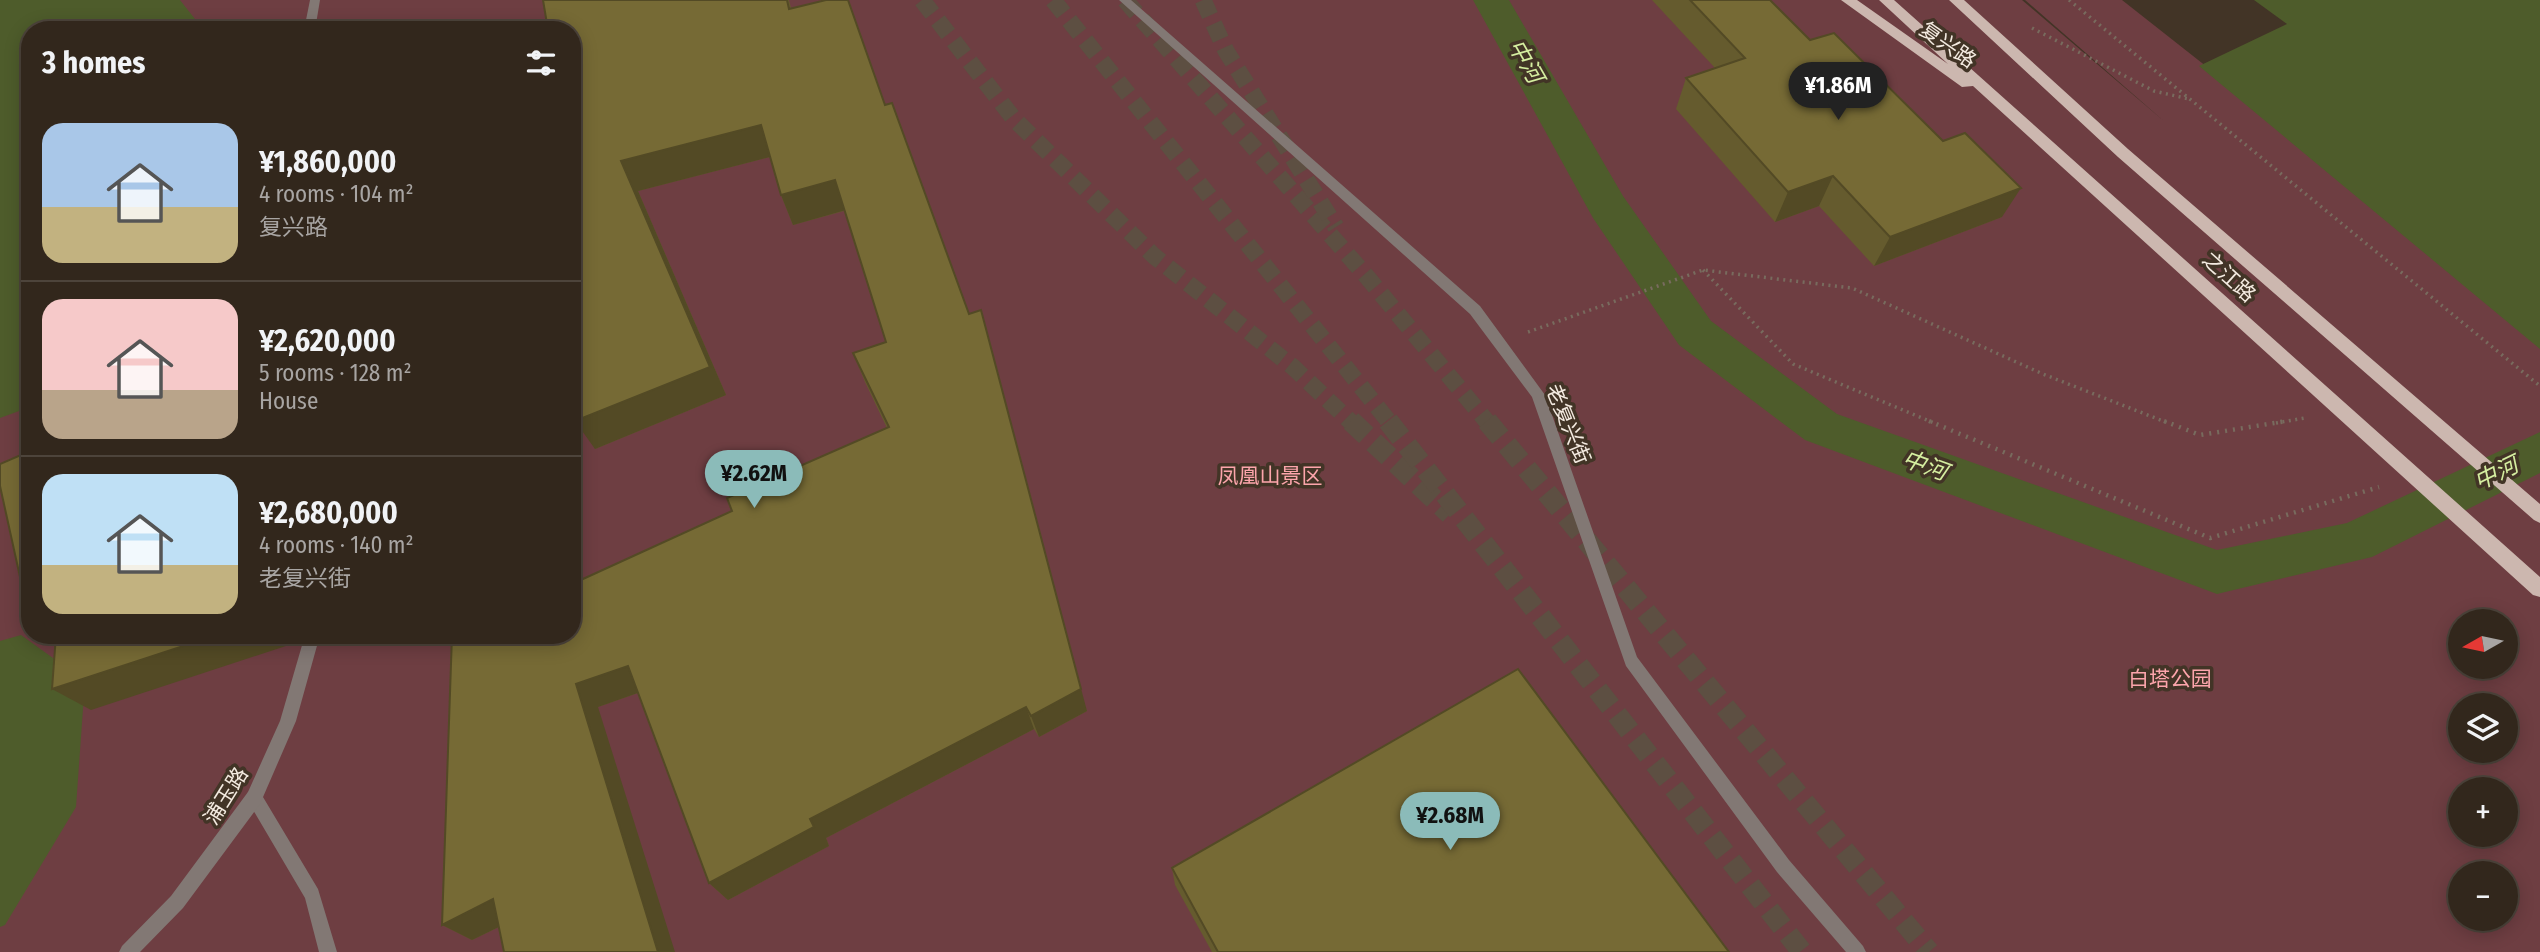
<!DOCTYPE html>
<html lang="en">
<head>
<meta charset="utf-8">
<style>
  :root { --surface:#32271c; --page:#3d3329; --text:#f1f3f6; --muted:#a8a5a3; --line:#4d443b; --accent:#8bbbb9 }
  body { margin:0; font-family:"Fira Sans Condensed","Noto Sans SC",sans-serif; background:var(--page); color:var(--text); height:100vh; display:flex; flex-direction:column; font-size:26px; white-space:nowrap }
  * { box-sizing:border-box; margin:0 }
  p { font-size:23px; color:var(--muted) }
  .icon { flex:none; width:38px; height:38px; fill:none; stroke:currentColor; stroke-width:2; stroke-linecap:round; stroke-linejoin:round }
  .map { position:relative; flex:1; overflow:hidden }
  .side { position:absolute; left:21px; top:21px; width:560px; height:623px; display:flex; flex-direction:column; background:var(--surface); border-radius:28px; box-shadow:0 4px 18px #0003,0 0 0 2px var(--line) }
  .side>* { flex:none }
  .needle { width:46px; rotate:261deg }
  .controls { position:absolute; left:2448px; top:609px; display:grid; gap:14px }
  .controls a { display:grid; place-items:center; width:70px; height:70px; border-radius:50%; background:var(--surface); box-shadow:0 4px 18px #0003,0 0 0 2px var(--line); font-size:35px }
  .price { position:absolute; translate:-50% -60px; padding:0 16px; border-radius:24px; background:var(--accent); color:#111; font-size:23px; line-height:46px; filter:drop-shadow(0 2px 4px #0008) }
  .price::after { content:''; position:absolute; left:50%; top:42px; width:21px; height:16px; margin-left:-10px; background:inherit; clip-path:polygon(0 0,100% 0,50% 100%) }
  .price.active { background:#222; color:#fff }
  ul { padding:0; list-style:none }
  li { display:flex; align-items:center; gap:21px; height:175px; padding:0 21px }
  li+li { border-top:2px solid var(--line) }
  li span { display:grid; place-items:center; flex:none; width:196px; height:140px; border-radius:21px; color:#555 }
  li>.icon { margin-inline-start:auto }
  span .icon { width:84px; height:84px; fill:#fffc; stroke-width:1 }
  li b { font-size:30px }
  h2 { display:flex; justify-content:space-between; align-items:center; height:84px; padding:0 21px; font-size:30px }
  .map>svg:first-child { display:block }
  .green { fill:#6e3e42; fill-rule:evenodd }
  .water { fill:#4e5c2b }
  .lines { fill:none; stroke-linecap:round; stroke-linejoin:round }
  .canal { fill:#4e5c2b; fill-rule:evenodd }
  .trunk-tunnel-far1 { stroke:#5d4f42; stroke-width:17; stroke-dasharray:17 9; stroke-linecap:butt }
  .trunk-tunnel { stroke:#5d4f42; stroke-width:21; stroke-dasharray:21 10; stroke-linecap:butt }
  .path-far1 { stroke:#786b5e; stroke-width:3.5; stroke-dasharray:2 4.5; stroke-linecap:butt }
  .path { stroke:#786b5e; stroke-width:4.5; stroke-dasharray:2 6; stroke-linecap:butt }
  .service { fill:#827874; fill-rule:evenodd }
  .minor { fill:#827874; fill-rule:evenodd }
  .primary { fill:#ccb7af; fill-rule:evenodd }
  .wall { fill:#655b2e }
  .shaded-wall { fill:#534a25 }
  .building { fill:#766a35; stroke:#534a25; stroke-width:2 }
  .labels { text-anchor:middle; stroke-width:7; stroke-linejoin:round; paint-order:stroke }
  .street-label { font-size:21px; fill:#f4ebe1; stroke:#423426 }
  .park-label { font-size:21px; fill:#fca5ab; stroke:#423426 }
  .water-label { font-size:23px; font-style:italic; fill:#d5eea0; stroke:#423426 }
</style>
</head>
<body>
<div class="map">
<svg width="2540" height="952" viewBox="0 0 2540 952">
  <rect width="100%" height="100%" fill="#423426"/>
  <path class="green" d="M0,0H2022L2165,122L2025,0H2122L2540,329V952H0ZM30,30H572V635H30ZM2460,621H2506V667H2460ZM2460,705H2506V751H2460ZM2460,789H2506V835H2460ZM2460,873H2506V919H2460Z"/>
  <g class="water">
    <path d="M0,0H180L195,19L196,30H30V407L0,418Z"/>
    <path d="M2254,0H2540V349L2199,66L2287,24Z"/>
    <path d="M21,635L85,681L76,807L5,925L0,927V641Z"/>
  </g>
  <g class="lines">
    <path class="canal" d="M1473,0H1509L1623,196L1711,321L1837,414L2217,550L2347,523L2540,432V473L2372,557L2217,594L1805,440L1679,345L1593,218Z"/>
    <g class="trunk-tunnel-far1">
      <path d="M922,0L1014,119L1154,256L1293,367L1352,423"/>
      <path d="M1053,0L1390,423"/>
      <path d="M1125,0L1368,278L1488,423"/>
      <path d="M1203,0L1226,51L1336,227"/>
    </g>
    <g class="trunk-tunnel">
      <path d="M1351,421L1450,514"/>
      <path d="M1388,421L1802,952"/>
      <path d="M1487,421L1929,952"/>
    </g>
    <g class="path-far1">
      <path d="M2069,0L2540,386"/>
      <path d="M2032,28L2154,91L2189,99"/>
      <path d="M1703,270L1793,364L1934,423"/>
      <path d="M1528,332L1703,270L1852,288L2043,374L2168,423"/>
      <path d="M2276,423L2305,418"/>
    </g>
    <g class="path">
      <path d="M1929,421L2210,538L2379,487"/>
      <path d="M2164,421L2200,435L2287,421"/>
    </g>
    <path class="service" d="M254,790L260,792L318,889L337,952H319L305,898L246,798L248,792Z"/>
    <g class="minor">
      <path d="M310,0H320L315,30H304Z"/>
      <path d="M1119,0H1131L1480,306L1545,395L1637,657L1789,860L1863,946L1866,952H1846L1777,872L1626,666L1532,397L1470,314Z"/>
      <path d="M305,635H320L296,721L260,804L183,908L140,952H119L122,946L171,896L248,792L280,721Z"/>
    </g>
    <g class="primary">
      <path d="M1841,0H1857L1948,64L1879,0H1894L2540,577V597L2533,595L1973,86L1962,87Z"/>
      <path d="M1949,0H1964L2128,149L2540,504V523L2534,520L2118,157Z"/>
    </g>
  </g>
  <g class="wall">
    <path d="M543,0H789L791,8L1087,711L1039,737L1034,729L826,838L829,846L728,900L709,883L638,693L598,707L499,927L472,940L442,925L572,635L732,511L887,428L865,382L853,353L886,342L844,211L793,225L781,195L770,157L638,191L726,395L595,449L574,200Z"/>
    <path d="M1652,0H1770L1810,40L2002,217L1874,266L1819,206L1775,222L1676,109L1686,78L1715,68Z"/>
    <path d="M1172,868L1729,952H1212L1175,885Z"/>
  </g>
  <g class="shaded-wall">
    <path d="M761,125L774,156L638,191L726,395L595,449L575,421L621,161Z"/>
    <path d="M1833,176L1819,206L1775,222L1788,192Z"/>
    <path d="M835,180L846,210L793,225L781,195Z"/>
    <path d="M2021,188L2002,217L1874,266L1890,237Z"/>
    <path d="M981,310L1087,711L1039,737L1031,716Z"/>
    <path d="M30,582V591L22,586Z"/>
    <path d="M217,635H289V645L91,710L52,689Z"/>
    <path d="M628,666L649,689L598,707L675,952H658L576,684Z"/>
    <path d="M1026,707L1034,729L826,838L829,846L728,900L709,883L810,819Z"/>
    <path d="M493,899L521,916L472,940L442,925Z"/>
  </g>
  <g class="building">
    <path d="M543,0H787L789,9L826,0H848L885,105L892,103L969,314L981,310L1081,689L1031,716L1026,707L810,819L814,827L709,883L628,666L576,684L658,952H504L493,899L442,925L452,635H572V584L732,511L727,498L889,427L853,353L886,342L835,180L781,195L761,125L621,161L710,367L575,421L572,414V201L574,200L572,187V30H548Z"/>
    <path d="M1690,0H1770L1810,40L1834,33L1943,141L1965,133L2021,188L1890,237L1833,176L1788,192L1686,78L1745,58Z"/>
    <path d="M30,451V582L22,586L0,486V464Z"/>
    <path d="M56,635H217L52,689Z"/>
    <path d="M1518,669L1729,952H1218L1172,868Z"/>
  </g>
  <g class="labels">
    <g class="street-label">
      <text transform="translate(1948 45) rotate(35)" y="7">复兴路</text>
      <text transform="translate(2229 277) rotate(42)" y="7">之江路</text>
      <text transform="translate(1568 424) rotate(68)" y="7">老复兴街</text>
      <text transform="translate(226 796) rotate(-58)" y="7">浦玉路</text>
    </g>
    <g class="park-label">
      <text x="1270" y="483">凤凰山景区</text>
      <text x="2170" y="686">白塔公园</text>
    </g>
    <g class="water-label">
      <text transform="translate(1526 61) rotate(60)" y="8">中河</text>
      <text transform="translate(1925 465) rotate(20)" y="8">中河</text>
      <text transform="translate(2496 473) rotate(-26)" y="8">中河</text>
    </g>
  </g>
</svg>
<div class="controls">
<a><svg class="needle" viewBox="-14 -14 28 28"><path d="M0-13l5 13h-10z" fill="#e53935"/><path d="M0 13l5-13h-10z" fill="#a8a5a3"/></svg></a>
<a><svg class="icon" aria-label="layers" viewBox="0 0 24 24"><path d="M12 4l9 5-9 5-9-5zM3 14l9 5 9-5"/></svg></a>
<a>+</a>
<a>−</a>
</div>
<b class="price active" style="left:1838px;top:122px">¥1.86M</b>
<b class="price" style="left:754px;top:510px">¥2.62M</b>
<b class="price" style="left:1450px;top:852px">¥2.68M</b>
<section class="side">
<h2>3 homes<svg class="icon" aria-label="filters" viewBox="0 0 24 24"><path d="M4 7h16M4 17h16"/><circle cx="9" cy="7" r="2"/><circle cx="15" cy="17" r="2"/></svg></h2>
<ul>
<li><span style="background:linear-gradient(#a9c7e8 60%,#c2b280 0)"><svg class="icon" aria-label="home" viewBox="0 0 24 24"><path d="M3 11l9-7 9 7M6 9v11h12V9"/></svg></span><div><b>¥1,860,000</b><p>4 rooms · 104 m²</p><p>复兴路</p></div></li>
<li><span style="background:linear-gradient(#f6c9c9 65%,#b9a48a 0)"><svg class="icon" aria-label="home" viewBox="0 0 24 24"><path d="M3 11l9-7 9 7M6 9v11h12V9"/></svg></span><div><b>¥2,620,000</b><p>5 rooms · 128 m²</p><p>House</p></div></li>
<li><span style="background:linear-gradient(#bfe0f5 65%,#c2b280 0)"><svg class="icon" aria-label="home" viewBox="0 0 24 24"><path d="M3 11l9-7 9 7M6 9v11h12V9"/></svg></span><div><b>¥2,680,000</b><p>4 rooms · 140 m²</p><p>老复兴街</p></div></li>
</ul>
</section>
</div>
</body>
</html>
